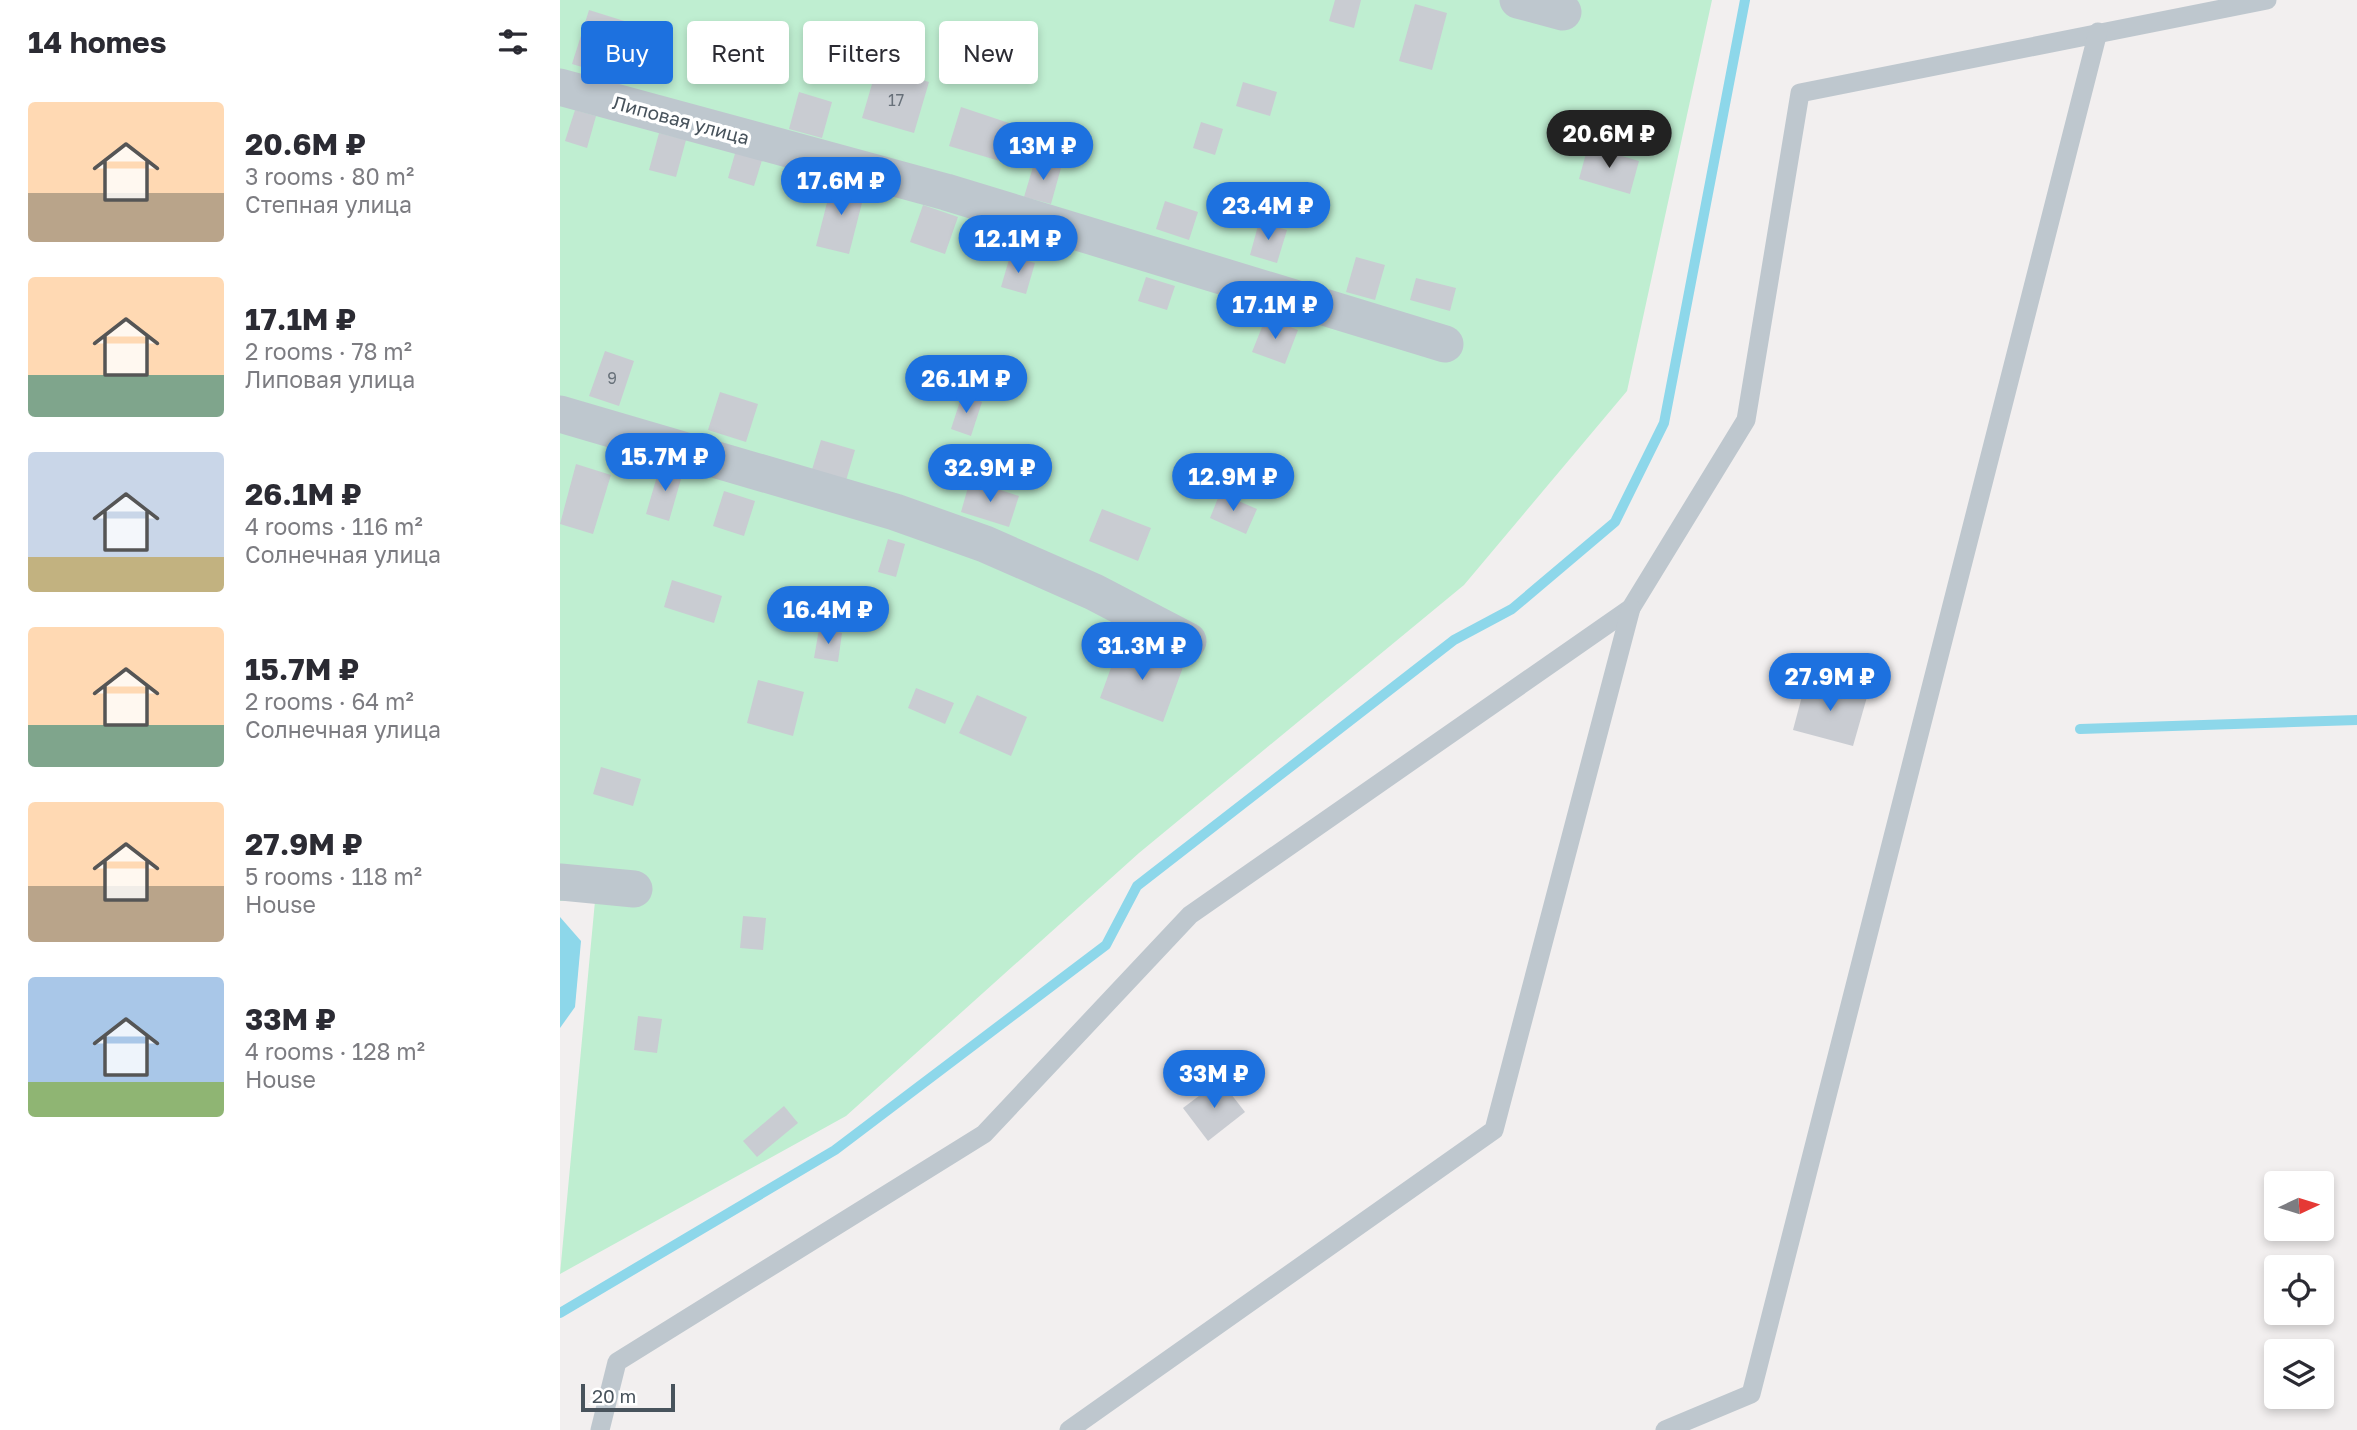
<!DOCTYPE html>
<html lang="en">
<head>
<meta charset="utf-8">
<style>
  :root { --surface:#fff; --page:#f2f2f3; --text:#2b2b33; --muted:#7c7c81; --accent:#1d71df }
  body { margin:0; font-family:"Golos Text",sans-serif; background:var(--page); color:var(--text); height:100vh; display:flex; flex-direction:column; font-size:26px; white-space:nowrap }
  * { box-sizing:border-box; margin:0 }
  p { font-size:23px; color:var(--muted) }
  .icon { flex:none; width:38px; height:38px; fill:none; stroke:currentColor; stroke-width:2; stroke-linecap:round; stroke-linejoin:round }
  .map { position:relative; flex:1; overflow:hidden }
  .sheet { display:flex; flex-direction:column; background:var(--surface); width:560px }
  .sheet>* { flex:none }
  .banner { position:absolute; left:21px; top:21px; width:665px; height:63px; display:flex; gap:14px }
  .needle { width:46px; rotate:86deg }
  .controls { position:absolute; left:1704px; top:1171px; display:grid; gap:14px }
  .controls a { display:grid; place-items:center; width:70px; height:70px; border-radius:7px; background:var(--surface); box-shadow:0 4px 10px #0003; font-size:35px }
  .scale { position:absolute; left:21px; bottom:18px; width:94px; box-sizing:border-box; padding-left:7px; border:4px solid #48535c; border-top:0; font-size:19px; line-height:24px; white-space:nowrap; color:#48535c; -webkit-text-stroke:5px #fff; paint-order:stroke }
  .price { position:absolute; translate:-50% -60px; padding:0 16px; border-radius:24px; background:var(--accent); color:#fff; font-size:23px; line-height:46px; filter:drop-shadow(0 2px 4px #0008) }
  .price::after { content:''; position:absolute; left:50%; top:42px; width:21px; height:16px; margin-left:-10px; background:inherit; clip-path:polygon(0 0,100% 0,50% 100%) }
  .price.selected { background:#222; color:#fff }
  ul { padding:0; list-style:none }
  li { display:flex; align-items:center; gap:21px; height:175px; padding:0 28px }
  li span { display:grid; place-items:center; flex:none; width:196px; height:140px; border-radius:7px; color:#555 }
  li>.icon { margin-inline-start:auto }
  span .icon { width:84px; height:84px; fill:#fffc; stroke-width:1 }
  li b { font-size:30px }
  h2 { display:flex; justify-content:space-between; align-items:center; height:84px; padding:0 28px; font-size:30px }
  .chip { padding:0 24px; border-radius:7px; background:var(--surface); box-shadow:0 4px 10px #0003; font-size:24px; line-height:63px }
  .chip.selected { background:var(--accent); color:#fff }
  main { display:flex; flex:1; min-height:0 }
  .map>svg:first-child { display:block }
  .green { fill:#bfeed1 }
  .water { fill:#8dd7ea }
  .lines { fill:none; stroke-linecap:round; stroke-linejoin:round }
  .stream { stroke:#8dd7ea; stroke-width:10 }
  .building { fill:#c9ccd2 }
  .service { stroke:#bec7ce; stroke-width:19 }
  .minor { stroke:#bec7ce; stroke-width:37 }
  .labels { text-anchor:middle; stroke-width:7; stroke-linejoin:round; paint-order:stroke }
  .number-label { font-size:16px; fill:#68717a }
  .street-label { font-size:19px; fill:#48535c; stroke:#fff }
</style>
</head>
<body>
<main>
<section class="sheet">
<h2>14 homes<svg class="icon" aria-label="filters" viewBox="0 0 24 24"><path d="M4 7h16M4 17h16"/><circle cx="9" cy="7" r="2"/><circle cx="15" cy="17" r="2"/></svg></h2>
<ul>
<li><span style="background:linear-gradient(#ffd9b3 65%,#b9a48a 0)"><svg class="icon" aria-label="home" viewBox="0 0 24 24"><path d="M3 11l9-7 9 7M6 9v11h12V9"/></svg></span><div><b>20.6M ₽</b><p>3 rooms · 80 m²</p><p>Степная улица</p></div></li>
<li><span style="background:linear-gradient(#ffd9b3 70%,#7fa58c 0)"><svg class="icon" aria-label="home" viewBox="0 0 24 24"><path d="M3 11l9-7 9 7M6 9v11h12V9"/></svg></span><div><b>17.1M ₽</b><p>2 rooms · 78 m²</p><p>Липовая улица</p></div></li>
<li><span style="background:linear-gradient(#c9d6e8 75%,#c2b280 0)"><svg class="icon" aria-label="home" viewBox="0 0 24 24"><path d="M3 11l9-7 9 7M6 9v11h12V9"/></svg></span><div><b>26.1M ₽</b><p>4 rooms · 116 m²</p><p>Солнечная улица</p></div></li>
<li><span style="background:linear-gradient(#ffd9b3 70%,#7fa58c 0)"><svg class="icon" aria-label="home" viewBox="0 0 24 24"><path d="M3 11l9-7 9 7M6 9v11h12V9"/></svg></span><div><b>15.7M ₽</b><p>2 rooms · 64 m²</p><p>Солнечная улица</p></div></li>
<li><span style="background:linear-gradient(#ffd9b3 60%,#b9a48a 0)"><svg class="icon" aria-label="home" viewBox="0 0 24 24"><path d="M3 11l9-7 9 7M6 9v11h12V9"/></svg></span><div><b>27.9M ₽</b><p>5 rooms · 118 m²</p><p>House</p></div></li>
<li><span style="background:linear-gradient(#a9c7e8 75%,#8fb573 0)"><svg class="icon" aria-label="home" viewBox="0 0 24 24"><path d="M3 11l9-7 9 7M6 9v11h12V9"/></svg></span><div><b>33M ₽</b><p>4 rooms · 128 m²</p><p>House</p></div></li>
</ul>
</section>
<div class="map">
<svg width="1797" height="1430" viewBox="0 0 1797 1430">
  <rect width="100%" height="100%" fill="#f2efef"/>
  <path class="green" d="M0,0H1152L1067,391L904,585L579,853L286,1116L0,1274L35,901H0Z"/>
  <path class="water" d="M0,917L21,941L15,1007L0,1028Z"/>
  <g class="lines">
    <g class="stream">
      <path d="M1520,729L1797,720"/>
      <path d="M0,1313L275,1150L546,945L577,886L894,640L952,609L1055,522L1104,423L1185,0"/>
    </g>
  </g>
  <g class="building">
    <path d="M775,0H801L794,28L769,21Z"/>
    <path d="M855,4L887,13L872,70L839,61Z"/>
    <path d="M29,10L77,25L62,79L12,64Z"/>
    <path d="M317,67L369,82L354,133L302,118Z"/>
    <path d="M683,82L717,92L710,116L676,106Z"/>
    <path d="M239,92L272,102L262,138L229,129Z"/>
    <path d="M401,107L455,125L443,162L389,146Z"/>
    <path d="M15,110L36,116L27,148L5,141Z"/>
    <path d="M641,122L663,129L655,155L633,148Z"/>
    <path d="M99,133L126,140L116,177L89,170Z"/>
    <path d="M1028,146L1079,161L1070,194L1019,179Z"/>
    <path d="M176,150L203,157L194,186L168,178Z"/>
    <path d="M475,160L501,168L491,204L464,197Z"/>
    <path d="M273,179L306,187L289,254L256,246Z"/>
    <path d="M605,201L638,212L629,240L596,229Z"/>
    <path d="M363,205L398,217L385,254L350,242Z"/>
    <path d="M699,222L727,230L717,263L690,255Z"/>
    <path d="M450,256L475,263L466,294L441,287Z"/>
    <path d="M796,257L825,265L815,300L786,292Z"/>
    <path d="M586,277L615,286L607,310L578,301Z"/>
    <path d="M856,278L896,288L890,311L850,300Z"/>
    <path d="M706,317L738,330L725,364L692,352Z"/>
    <path d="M45,351L74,361L59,406L29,396Z"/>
    <path d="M160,392L198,404L186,442L148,430Z"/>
    <path d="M402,395L422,402L411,436L391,429Z"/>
    <path d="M261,440L295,450L285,484L251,473Z"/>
    <path d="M16,464L51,475L33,534L0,524Z"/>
    <path d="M100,466L123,472L109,521L86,514Z"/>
    <path d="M410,480L459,496L449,527L401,512Z"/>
    <path d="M164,491L195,501L184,536L153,526Z"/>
    <path d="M660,493L697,509L686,534L650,518Z"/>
    <path d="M542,509L591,528L578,561L529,541Z"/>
    <path d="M328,539L345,544L336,577L318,572Z"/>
    <path d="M112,580L162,596L154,623L104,607Z"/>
    <path d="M259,629L282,633L278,662L254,658Z"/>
    <path d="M560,643L623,667L603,722L540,698Z"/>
    <path d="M198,680L244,692L233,736L187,723Z"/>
    <path d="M1246,681L1307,697L1293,746L1233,730Z"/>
    <path d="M356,688L394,703L385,724L348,708Z"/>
    <path d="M417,695L467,717L451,756L399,733Z"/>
    <path d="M41,767L81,779L73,806L33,794Z"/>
    <path d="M183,916L206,918L203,950L180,948Z"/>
    <path d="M78,1016L102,1019L97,1053L74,1050Z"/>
    <path d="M660,1080L685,1112L648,1141L623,1108Z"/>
    <path d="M224,1106L238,1123L197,1157L183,1141Z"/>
  </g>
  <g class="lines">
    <g class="service">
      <path d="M40,1430L57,1362L424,1134L630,915L1071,608L1186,420L1240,93L1707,0"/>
      <path d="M509,1430L934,1130L1071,608"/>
      <path d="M1105,1430L1191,1394L1538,32"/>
    </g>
    <g class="minor">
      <path d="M958,0L1003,12"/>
      <path d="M0,87L386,192L885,344"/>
      <path d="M0,414L335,512L425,544L534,592L628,641"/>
      <path d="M0,882L74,889"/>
    </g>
  </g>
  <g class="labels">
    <g class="number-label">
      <text x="336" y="106">17</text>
      <text x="52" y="384">9</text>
    </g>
    <g class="street-label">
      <text transform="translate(121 120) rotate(15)" y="7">Липовая улица</text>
    </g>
  </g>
</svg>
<div class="controls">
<a><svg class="needle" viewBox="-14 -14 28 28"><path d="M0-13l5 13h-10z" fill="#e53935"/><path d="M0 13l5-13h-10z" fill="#7c7c81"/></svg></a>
<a><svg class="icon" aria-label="locate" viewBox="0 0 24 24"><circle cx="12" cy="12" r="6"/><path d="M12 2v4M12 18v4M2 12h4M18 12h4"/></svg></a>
<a><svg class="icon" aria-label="layers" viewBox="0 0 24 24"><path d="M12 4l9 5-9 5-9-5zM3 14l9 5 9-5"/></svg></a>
</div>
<div class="scale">20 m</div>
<b class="price selected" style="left:1049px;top:170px">20.6M ₽</b>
<b class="price" style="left:483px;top:182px">13M ₽</b>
<b class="price" style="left:281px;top:217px">17.6M ₽</b>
<b class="price" style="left:708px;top:242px">23.4M ₽</b>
<b class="price" style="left:458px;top:275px">12.1M ₽</b>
<b class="price" style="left:715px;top:341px">17.1M ₽</b>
<b class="price" style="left:406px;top:415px">26.1M ₽</b>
<b class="price" style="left:105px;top:493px">15.7M ₽</b>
<b class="price" style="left:430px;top:504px">32.9M ₽</b>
<b class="price" style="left:673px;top:513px">12.9M ₽</b>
<b class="price" style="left:268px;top:646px">16.4M ₽</b>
<b class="price" style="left:582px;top:682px">31.3M ₽</b>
<b class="price" style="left:1270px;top:713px">27.9M ₽</b>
<b class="price" style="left:654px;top:1110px">33M ₽</b>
<div class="banner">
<a class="chip selected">Buy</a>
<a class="chip">Rent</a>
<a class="chip">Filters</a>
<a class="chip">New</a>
</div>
</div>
</main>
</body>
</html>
